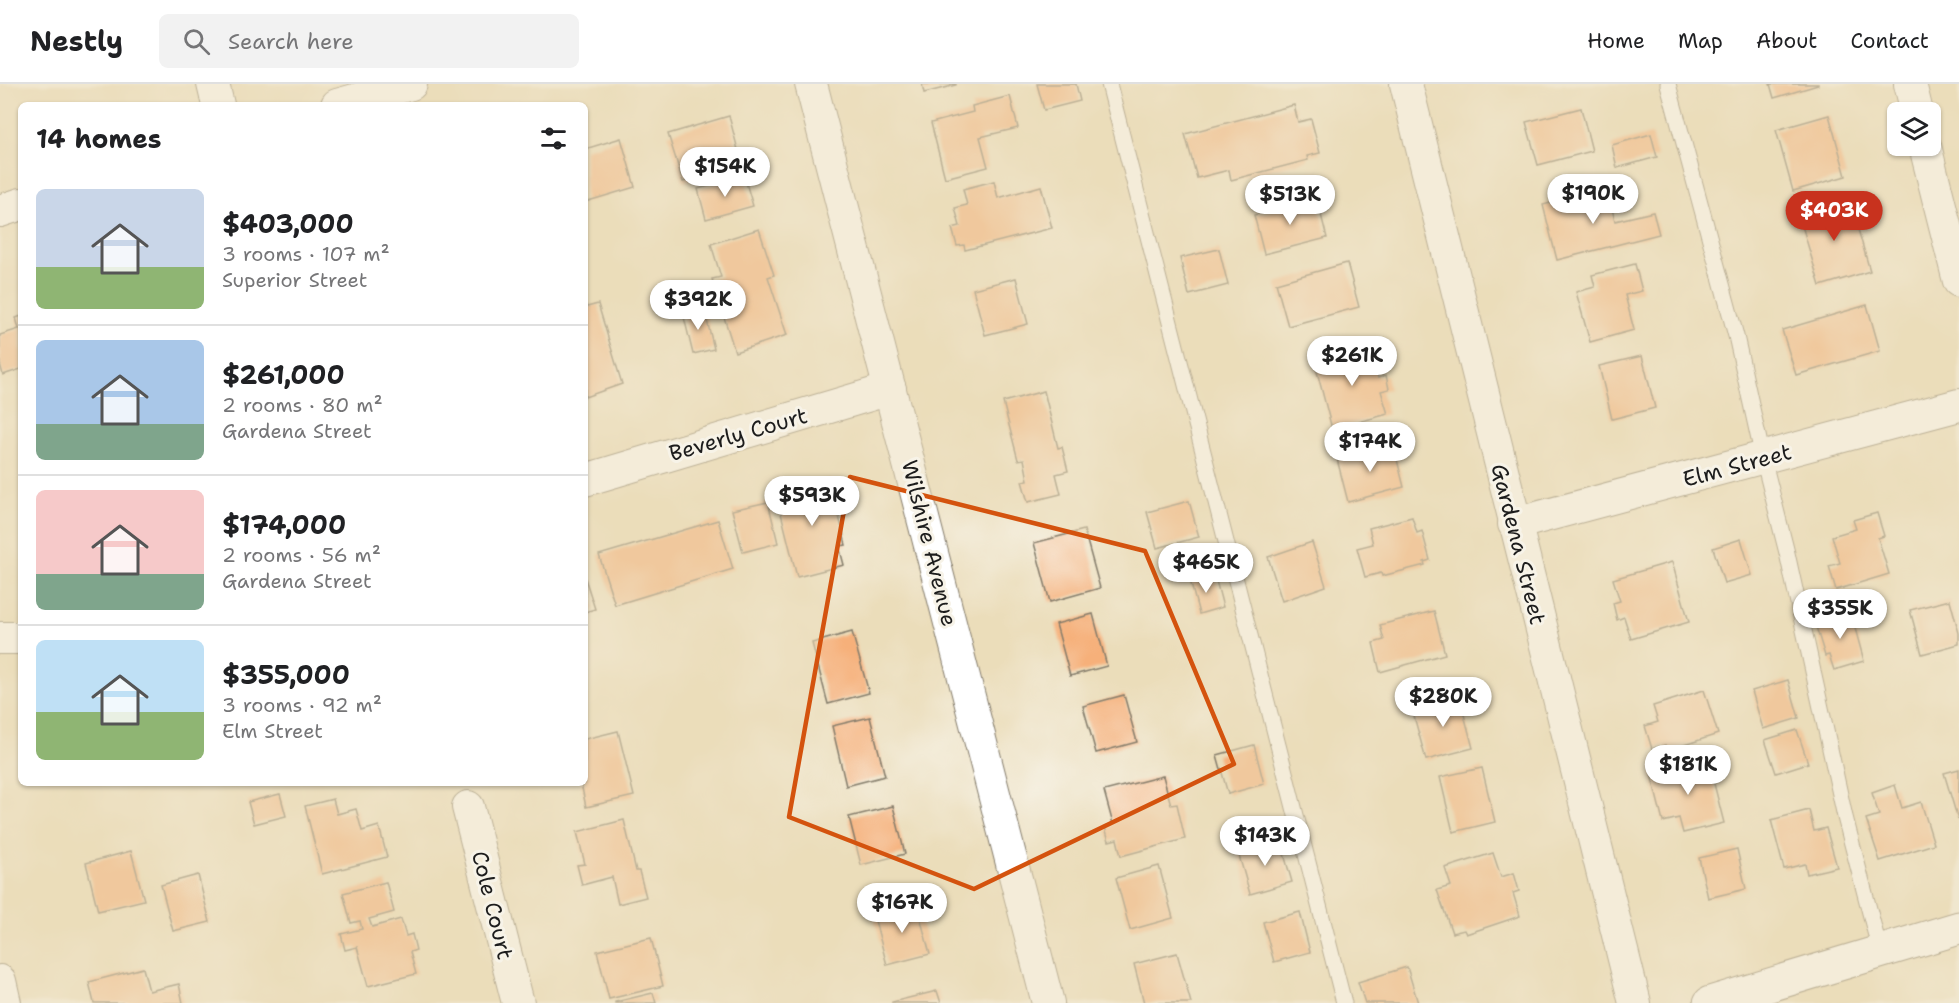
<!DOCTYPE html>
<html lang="en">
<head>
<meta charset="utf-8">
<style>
  :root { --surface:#fff; --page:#f2f2f2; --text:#202124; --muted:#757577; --line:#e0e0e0; --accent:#c8321e }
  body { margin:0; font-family:"Shantell Sans",sans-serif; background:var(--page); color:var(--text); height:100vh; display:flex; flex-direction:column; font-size:22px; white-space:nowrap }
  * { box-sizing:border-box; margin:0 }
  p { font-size:20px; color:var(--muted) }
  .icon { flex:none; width:33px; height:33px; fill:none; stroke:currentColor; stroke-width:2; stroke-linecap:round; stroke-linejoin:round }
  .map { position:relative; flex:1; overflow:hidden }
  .sheet { position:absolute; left:18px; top:18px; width:570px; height:684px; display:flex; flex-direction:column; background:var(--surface); border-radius:9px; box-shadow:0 2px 4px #0004 }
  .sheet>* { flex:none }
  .controls { position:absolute; left:1887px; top:18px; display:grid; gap:12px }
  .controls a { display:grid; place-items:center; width:54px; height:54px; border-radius:9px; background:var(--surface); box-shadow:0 2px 4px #0004; font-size:30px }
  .price { position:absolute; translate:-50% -51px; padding:0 14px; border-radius:21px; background:#fff; color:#222; font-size:20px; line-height:39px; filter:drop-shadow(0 2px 3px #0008) }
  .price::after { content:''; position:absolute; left:50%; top:36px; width:18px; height:14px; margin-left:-9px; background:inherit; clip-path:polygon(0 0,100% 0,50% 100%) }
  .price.on { background:var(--accent); color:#fff }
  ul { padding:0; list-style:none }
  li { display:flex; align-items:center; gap:18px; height:150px; padding:0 18px }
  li+li { border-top:2px solid var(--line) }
  li span { display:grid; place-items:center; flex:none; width:168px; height:120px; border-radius:9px; color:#555 }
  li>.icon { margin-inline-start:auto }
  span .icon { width:72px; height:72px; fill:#fffc; stroke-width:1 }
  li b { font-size:26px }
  h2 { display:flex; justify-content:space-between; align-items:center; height:72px; padding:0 18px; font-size:26px }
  header { display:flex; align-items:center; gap:36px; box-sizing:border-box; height:84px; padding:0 30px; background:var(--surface); border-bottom:2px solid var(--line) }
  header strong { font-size:28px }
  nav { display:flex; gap:33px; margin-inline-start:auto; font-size:21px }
  .search { width:420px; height:54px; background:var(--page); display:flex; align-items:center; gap:15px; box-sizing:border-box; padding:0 21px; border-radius:9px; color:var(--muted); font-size:22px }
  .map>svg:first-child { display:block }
  .building { fill:#f6b07a }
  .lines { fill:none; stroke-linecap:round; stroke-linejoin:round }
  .service-casing { stroke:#847c6b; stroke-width:17 }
  .minor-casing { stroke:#847c6b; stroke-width:34 }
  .tertiary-casing { stroke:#847c6b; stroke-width:35 }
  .service { stroke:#fff; stroke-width:15 }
  .minor { stroke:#fff; stroke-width:32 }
  .tertiary { stroke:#fff; stroke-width:33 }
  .marked { fill:none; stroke:#d4530e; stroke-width:4.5; stroke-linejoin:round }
  .labels { text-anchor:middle; stroke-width:6; stroke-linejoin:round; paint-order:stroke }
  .street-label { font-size:22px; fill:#1c1c1c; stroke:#f7f3e8 }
</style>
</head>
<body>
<header>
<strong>Nestly</strong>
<div class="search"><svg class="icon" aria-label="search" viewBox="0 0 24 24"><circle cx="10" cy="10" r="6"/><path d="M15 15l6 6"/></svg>Search here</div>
<nav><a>Home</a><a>Map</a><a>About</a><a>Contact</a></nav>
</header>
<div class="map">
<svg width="1959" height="919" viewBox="0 0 1959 919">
  <rect width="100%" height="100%" fill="#f7f3e8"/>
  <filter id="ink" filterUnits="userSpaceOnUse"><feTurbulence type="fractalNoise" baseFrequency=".0167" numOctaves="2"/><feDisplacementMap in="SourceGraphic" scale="12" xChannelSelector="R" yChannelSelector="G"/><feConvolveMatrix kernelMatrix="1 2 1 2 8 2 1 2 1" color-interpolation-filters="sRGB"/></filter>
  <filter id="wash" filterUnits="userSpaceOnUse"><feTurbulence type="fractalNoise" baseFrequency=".008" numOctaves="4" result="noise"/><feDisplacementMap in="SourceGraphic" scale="24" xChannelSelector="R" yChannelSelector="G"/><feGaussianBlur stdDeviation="1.35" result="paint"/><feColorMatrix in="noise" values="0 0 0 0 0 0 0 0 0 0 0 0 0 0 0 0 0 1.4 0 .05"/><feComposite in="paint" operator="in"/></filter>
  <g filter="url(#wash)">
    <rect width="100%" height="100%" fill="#ebddba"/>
    <g id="blocks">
      <g class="building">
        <path d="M922,0H956V1L924,9Z"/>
        <path d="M1037,0H1076L1080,17L1044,26Z"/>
        <path d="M1770,0H1818V1L1774,14Z"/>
        <path d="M1010,12L1018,44L980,53L988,83L945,94L931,39L973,28L972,22Z"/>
        <path d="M1294,21L1298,38L1311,35L1320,69L1307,72L1308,76L1231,96L1229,86L1197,94L1185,50Z"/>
        <path d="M1581,24L1592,67L1538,81L1526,38Z"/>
        <path d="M1829,31L1846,92L1793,107L1776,46Z"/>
        <path d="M729,32L742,81L683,98L668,50Z"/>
        <path d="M1651,50L1657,73L1617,84L1612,61Z"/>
        <path d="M621,54L635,103L585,118V65Z"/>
        <path d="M744,92L753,122L706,135L698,105Z"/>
        <path d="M994,97L998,114L1041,102L1052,144L965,166L964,161L957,162L952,144L960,142L955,124L967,121L963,105Z"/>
        <path d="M1607,104L1615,137L1653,128L1659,150L1557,176L1543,121Z"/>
        <path d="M1849,114L1870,187L1820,202L1798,128Z"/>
        <path d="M1317,115L1327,154L1264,170L1254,131Z"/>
        <path d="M759,145L774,191L768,193L787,251L735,268L712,195L721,193L711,160Z"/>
        <path d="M1219,165L1228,201L1189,211L1180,174Z"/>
        <path d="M1347,179L1359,223L1288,242L1276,199Z"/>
        <path d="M1635,180L1642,207L1625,211L1634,246L1590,258L1576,208L1595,203L1592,191Z"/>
        <path d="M1016,194L1028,240L985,251L973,205Z"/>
        <path d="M585,219L587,223L598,220L622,300L585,313Z"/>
        <path d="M1867,221L1880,267L1796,291L1782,246Z"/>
        <path d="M704,224L714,265L693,270L683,229Z"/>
        <path d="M21,232V285L3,291L0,280V251L19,245L16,234Z"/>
        <path d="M1369,261L1378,294L1386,291L1389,305L1381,307L1388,330L1332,345L1314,276Z"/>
        <path d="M1642,272L1655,324L1612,335L1599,282Z"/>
        <path d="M1044,307L1058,364L1062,363L1068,387L1056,390L1061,410L1028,418L1022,397L1028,396L1024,375L1018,376L1003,318Z"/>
        <path d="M1393,360L1404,403L1348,418L1337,375Z"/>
        <path d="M830,395L846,461L839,462L844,481L797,493L776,409Z"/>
        <path d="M1189,417L1199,453L1157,464L1147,428Z"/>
        <path d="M768,418L778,459L743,468L732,426Z"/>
        <path d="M1877,429L1884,452L1878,454L1889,490L1836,506L1829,482L1840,479L1832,452L1856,445L1853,436Z"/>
        <path d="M1412,433L1417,449L1422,447L1430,476L1424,478L1425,481L1382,492L1381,489L1365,493L1357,464L1373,460L1369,444Z"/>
        <path d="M718,436L733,485L615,521L599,471Z"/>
        <path d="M1084,446L1100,504L1050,518L1034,459Z"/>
        <path d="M1741,455L1752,491L1724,499L1713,464Z"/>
        <path d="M1312,458L1326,502L1282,517L1268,473Z"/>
        <path d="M1672,478L1689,538L1631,555L1624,533L1617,536L1613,519L1620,517L1613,495Z"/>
        <path d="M1214,489L1223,523L1199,530L1190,496Z"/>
        <path d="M585,494L595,525L585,528Z"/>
        <path d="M1950,516L1959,549V560L1922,570L1910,526Z"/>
        <path d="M1850,526L1864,577L1834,586L1829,571L1825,572L1814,536Z"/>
        <path d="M1434,527L1445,570L1380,588L1373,559L1384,556L1380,541Z"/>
        <path d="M1093,530L1107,582L1070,592L1056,540Z"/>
        <path d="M852,548L869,609L828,620L812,559Z"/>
        <path d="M1788,596L1799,634L1763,645L1752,607Z"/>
        <path d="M1704,606L1718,650L1666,667L1665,661L1652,665L1645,642L1658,638L1653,622Z"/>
        <path d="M1124,611L1137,658L1096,669L1083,622Z"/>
        <path d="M1459,612L1473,664L1426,676L1412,625Z"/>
        <path d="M870,633L885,692L846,702L832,642Z"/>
        <path d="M1797,646L1808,679L1776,689L1765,656Z"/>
        <path d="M618,647L634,712L586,723L581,699H585V655Z"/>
        <path d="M1254,661L1264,700L1228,710L1217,671Z"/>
        <path d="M1708,676L1724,739L1683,749L1679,734L1663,738L1651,690Z"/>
        <path d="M1482,684L1495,738L1453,748L1440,693Z"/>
        <path d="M1959,685V736H1958L1944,689Z"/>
        <path d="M1163,692L1171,721L1177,720L1185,755L1121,772L1117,755L1109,757L1105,743L1113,740L1104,707Z"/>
        <path d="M1895,701L1902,724L1921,718L1934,760L1880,777L1866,735L1879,731L1872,709Z"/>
        <path d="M280,710L286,732L254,740L248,718Z"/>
        <path d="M333,715L337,730L356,725L362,747L379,742L387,773L322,790L305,722Z"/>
        <path d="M893,722L905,770L861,781L849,733Z"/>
        <path d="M1809,726L1814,747L1826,744L1837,783L1807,790L1805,780L1784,785L1771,736Z"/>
        <path d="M624,736L636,787H639L646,813L618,820L612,793L582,801L577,781L585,780L577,748Z"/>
        <path d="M1280,756L1292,798L1250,810L1238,768Z"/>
        <path d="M1737,765L1746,805L1708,814L1699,774Z"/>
        <path d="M131,767L144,816L98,827L86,779Z"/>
        <path d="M1493,769L1501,793L1514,789L1519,807L1513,809L1520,832L1466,850L1464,846L1452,849L1437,806L1451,802L1445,784Z"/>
        <path d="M1159,782L1173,834L1130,846L1116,794Z"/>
        <path d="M198,791L210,838L173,847L161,801Z"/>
        <path d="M386,798L394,828L369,835L372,843L401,835L406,852L412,850L416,866L410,868L416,890L368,902L357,863L345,866L341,850L362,845L360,837L351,839L343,809Z"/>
        <path d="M916,818L930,870L887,881L873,829Z"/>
        <path d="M1300,828L1310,868L1274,878L1263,838Z"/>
        <path d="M651,854L663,902L609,915L597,867Z"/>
        <path d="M1177,869L1191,919H1144L1134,880Z"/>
        <path d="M1407,883L1418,919H1365L1358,898Z"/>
        <path d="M143,884L149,907L179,900L183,919H94L89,898Z"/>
        <path d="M937,907L941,919H892V918Z"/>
        <path d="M653,909L656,919H615V918Z"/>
      </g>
    </g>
  </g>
  <g filter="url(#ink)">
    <use href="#blocks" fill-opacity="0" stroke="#847c6b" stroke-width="1.5"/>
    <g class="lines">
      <defs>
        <g id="service">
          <path d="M1109,0L1344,919"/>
          <path d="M1668,0L1736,252L1763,374L1787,469L1845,733L1880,867"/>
        </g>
        <g id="minor">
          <path d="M213,0L218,21"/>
          <path d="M811,0L1048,919"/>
          <path d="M1406,0L1635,919"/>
          <path d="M1910,0L1917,28"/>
          <path d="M337,21L411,0"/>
          <path d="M1925,62L1959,197"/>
          <path d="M0,127L21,120"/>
          <path d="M585,396L890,305"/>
          <path d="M1514,440L1959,321"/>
          <path d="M0,554H21"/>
          <path d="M468,723L518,919"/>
          <path d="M0,897L5,919"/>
        </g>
        <path id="tertiary" d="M1710,919L1959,844"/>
      </defs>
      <use href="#service" class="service-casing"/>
      <use href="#minor" class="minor-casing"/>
      <use href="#tertiary" class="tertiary-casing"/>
      <use href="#service" class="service"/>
      <use href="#minor" class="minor"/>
      <use href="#tertiary" class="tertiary"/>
    </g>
  </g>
  <path d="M0 0H1959V919H0ZM850,393L1145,467L1234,680L974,805L789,733Z" fill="#ebddba" fill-opacity=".55" fill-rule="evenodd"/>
  <path class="marked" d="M850,393L1145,467L1234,680L974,805L789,733Z"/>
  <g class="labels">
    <g class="street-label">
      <text transform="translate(738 350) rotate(-16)" y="8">Beverly Court</text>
      <text transform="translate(1737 381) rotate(-15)" y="8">Elm Street</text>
      <text transform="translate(930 459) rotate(76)" y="8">Wilshire Avenue</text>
      <text transform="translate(1519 460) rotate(76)" y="8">Gardena Street</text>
      <text transform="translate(493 821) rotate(76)" y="8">Cole Court</text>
    </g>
  </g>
</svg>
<div class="controls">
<a><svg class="icon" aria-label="layers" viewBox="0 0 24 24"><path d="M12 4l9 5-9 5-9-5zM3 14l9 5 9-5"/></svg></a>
</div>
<b class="price" style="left:725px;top:114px">$154K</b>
<b class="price" style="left:1593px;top:141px">$190K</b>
<b class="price" style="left:1290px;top:142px">$513K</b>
<b class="price on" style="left:1834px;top:158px">$403K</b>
<b class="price" style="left:698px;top:247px">$392K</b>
<b class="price" style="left:1352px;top:303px">$261K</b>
<b class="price" style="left:1370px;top:389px">$174K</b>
<b class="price" style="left:812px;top:443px">$593K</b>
<b class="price" style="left:1206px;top:510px">$465K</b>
<b class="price" style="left:1840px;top:556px">$355K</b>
<b class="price" style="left:1443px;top:644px">$280K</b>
<b class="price" style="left:1688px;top:712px">$181K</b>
<b class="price" style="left:1265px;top:783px">$143K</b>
<b class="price" style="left:902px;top:850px">$167K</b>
<section class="sheet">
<h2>14 homes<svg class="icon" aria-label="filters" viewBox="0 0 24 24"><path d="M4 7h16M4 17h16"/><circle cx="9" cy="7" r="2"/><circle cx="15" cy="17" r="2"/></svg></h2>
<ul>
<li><span style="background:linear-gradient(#c9d6e8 65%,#8fb573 0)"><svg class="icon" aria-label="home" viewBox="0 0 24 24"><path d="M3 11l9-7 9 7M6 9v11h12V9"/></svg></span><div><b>$403,000</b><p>3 rooms · 107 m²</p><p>Superior Street</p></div></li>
<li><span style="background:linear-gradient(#a9c7e8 70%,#7fa58c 0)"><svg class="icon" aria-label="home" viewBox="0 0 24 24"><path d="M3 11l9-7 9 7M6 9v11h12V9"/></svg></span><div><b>$261,000</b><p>2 rooms · 80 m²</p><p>Gardena Street</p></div></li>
<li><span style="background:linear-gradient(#f6c9c9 70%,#7fa58c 0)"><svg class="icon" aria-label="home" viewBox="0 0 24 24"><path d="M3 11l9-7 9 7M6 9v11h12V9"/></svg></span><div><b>$174,000</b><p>2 rooms · 56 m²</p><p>Gardena Street</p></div></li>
<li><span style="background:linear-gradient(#bfe0f5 60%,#8fb573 0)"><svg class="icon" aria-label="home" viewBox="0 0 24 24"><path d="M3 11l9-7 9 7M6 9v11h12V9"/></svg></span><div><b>$355,000</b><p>3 rooms · 92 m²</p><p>Elm Street</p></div></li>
</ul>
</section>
</div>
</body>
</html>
